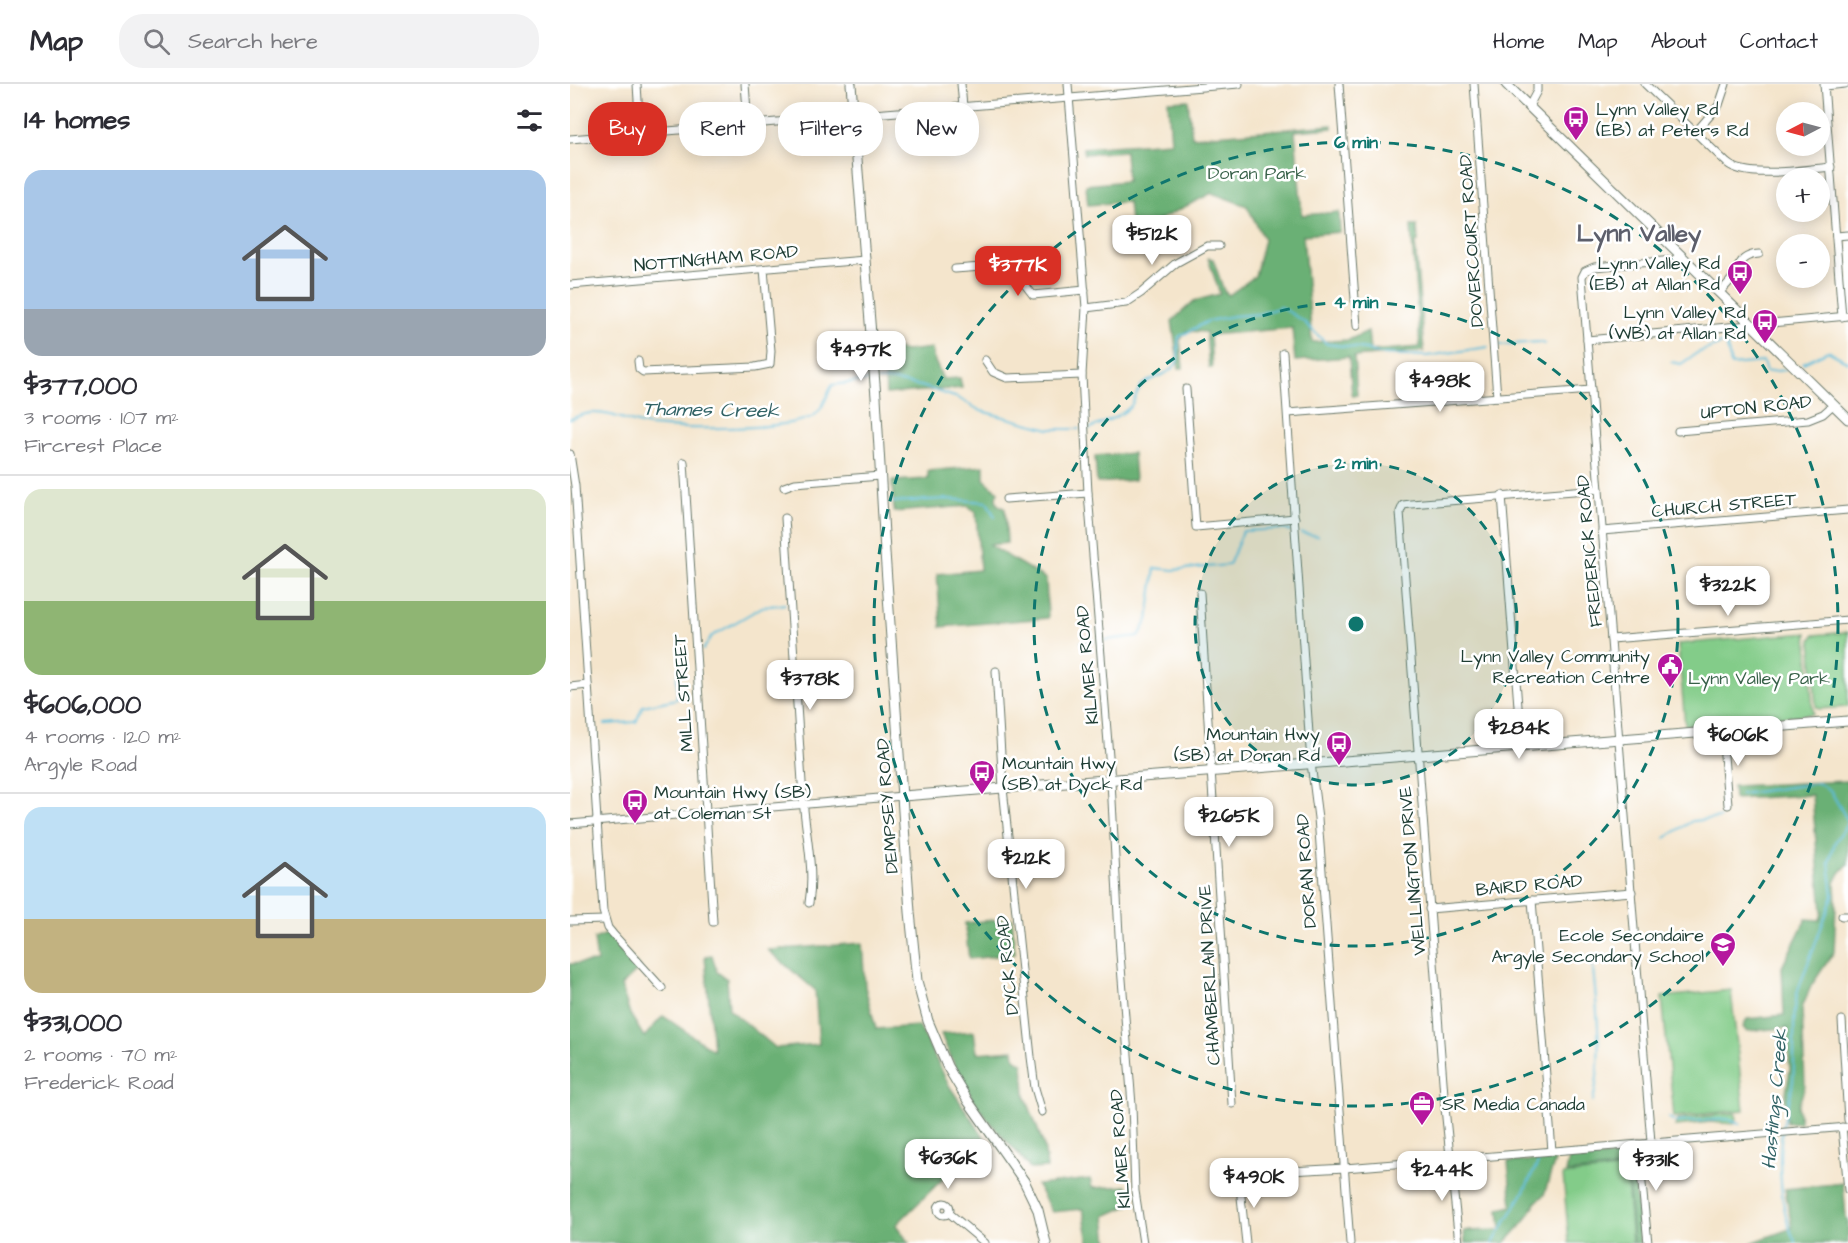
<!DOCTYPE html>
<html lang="en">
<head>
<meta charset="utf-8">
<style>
  :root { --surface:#fff; --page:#f2f2f3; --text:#2b2b33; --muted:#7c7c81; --line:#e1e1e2; --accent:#d93025 }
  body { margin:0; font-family:"Architects Daughter",sans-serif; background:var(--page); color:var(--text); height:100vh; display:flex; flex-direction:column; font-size:22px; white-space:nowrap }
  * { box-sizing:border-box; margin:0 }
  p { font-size:20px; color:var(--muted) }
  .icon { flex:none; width:33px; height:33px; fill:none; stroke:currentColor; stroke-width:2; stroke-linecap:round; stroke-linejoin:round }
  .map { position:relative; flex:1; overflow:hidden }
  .details { display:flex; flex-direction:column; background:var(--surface); width:570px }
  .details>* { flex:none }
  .hud { position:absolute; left:18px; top:18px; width:570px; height:54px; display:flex; gap:12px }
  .needle { width:39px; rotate:264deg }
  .controls { position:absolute; left:1206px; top:18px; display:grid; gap:12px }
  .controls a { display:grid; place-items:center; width:54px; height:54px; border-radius:50%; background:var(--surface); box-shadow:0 3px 15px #0003; font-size:30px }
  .price { position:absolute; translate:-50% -51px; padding:0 14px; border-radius:12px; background:#fff; color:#222; font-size:20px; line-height:39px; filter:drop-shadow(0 2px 3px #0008) }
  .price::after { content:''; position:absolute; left:50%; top:36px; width:18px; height:14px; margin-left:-9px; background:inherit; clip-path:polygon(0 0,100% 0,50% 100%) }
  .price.on { background:var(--accent); color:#fff }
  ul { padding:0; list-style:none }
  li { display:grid; align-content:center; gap:12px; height:318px; padding:0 24px }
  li+li { border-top:2px solid var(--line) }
  li span { display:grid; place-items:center; height:186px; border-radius:18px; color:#555 }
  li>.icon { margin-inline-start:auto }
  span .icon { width:108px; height:108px; fill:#fffc; stroke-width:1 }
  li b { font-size:26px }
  h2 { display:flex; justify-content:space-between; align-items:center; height:72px; padding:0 24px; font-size:26px }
  .chip { padding:0 21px; border-radius:24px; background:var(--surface); box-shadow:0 3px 15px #0003; font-size:21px; line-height:54px }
  .chip.on { background:var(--accent); color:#fff }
  header { display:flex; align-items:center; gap:36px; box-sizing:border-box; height:84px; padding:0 30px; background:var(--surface); border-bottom:2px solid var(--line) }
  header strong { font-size:28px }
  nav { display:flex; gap:33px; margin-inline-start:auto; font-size:21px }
  .search { width:420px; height:54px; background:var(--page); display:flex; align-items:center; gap:15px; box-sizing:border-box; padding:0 21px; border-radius:24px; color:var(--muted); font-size:22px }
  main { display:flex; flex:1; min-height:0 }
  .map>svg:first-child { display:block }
  .green { fill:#83cc89; stroke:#51845e; stroke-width:1.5 }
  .forest { fill:#6ab075; stroke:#447654; stroke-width:1.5 }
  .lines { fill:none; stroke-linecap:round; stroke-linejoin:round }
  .stream { stroke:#5dbddb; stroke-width:2 }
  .minor-casing { stroke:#6a7869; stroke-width:9 }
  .tertiary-casing { stroke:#6a7869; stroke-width:11 }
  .minor { stroke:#fff; stroke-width:7 }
  .tertiary { stroke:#fff; stroke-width:9 }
  .ring { fill:none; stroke:#0f766e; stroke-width:3; stroke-dasharray:10 8 }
  .labels { text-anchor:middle; stroke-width:5; stroke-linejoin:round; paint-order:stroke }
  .poi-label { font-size:18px; fill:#1f3d34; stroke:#fff; text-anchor:end }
  .park-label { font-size:18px; fill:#386149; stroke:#fff }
  .street-label { font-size:18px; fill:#1f3d34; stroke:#fff }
  .water-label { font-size:20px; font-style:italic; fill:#326366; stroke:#fff }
  .district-label { font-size:24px; font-weight:bold; fill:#5d5f6b; stroke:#fff }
  .centre { fill:#0f766e; stroke:#fff; stroke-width:3 }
  .ring-label { font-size:18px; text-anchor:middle; font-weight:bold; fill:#0f766e; stroke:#fff; stroke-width:5; stroke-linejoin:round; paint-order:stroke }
</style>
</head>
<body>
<header>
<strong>Map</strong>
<div class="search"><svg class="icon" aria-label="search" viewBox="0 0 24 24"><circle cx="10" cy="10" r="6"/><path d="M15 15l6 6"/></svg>Search here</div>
<nav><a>Home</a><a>Map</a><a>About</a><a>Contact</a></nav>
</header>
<main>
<section class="details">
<h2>14 homes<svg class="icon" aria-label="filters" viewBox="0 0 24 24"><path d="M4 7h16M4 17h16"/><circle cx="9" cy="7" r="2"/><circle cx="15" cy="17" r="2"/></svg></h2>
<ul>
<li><span style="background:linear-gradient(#a9c7e8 75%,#9aa5b1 0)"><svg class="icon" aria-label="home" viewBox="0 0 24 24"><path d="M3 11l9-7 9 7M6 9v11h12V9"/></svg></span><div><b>$377,000</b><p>3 rooms · 107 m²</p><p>Fircrest Place</p></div></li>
<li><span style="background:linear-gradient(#dfe7d0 60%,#8fb573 0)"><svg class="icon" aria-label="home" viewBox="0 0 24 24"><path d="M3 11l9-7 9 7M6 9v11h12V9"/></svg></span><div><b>$606,000</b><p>4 rooms · 120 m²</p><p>Argyle Road</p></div></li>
<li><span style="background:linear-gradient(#bfe0f5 60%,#c2b280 0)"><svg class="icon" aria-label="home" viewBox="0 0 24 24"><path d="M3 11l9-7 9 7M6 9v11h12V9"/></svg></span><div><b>$331,000</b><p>2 rooms · 70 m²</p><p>Frederick Road</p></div></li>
</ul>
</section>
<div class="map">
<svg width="1278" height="1159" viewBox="0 0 1278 1159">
  <rect width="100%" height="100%" fill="#fff"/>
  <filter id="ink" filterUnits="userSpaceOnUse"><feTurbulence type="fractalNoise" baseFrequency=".0167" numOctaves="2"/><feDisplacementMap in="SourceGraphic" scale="12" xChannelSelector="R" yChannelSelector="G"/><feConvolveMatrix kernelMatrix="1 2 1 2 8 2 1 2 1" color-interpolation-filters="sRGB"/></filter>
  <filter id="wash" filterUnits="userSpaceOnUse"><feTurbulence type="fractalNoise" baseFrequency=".008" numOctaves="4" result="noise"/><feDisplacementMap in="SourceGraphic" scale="24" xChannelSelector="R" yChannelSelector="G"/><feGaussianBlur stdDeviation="1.35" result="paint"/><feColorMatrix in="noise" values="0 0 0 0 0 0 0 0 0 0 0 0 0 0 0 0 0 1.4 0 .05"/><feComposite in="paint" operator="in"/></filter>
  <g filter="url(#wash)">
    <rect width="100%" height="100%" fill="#f4e5cc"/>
    <g class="green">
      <path d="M1278,548V623L1249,625L1246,623L1241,556L1244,551Z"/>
      <path d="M1237,549L1243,630L1115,641L1108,560Z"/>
      <path d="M1161,906L1174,1026L1104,1033L1092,913Z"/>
      <path d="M1165,1029L1167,1034L1164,1040L1140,1038L1105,1042L1108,1035Z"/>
      <path d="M1056,1084L1062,1159H999L993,1091Z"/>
    </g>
    <g class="forest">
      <path d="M618,16L622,53L762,41V44L725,47L732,131L769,128L770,148L733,151L742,258L779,256L798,247L800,267L850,263L841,142H847L848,158L845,159L854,267L784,273L787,311L782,312L779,273L725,277L722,244L640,251L642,284H639L636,248L617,247L610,256L613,284H609L602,237L624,217L650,210L638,174L643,175L654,207L659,211L685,192L694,155L677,122L642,109L571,145L562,158L558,118L518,121L516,101L557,97L555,67L514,70L513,64L601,58L598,17Z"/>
      <path d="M313,262L336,267L362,264L363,273L373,295L390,294L392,304L316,310Z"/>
      <path d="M563,369L565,396L527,399L525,372Z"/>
      <path d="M414,382V395L428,408L426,413L427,420L435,425L437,459L419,461L476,495L478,534L371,543L367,490L410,486L406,428L398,422L324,428L322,397L358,395V387Z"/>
      <path d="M1278,697V780L1270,789L1265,799L1266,821L1264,868L1241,902L1232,924L1235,1002L1228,1023L1230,1038L1217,1039L1215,1014L1220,986L1217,944L1176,947L1173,943L1177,935L1214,931L1212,883L1236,835L1250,836L1252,828L1242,711L1164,715L1163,702Z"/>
      <path d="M442,834L445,870L399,875L395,839Z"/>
      <path d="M37,850L70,884L51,902L60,930L74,953L93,932L143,966L135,872L142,871L147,888L157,895L159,925L206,964L249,960L245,906L198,866L292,859L295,903L306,945L349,942L380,1003L424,1068L405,1087L395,1073L326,1141L339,1159H0V880L27,878L24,855Z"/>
      <path d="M404,947L407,969L444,966L445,974L453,980L455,1011L474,1062L477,1084L460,1085C449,1068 433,1055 421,1039C400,1014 383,980 371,950Z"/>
      <path d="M1063,1071L1070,1159H1063L1057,1083L996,1089L999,1074Z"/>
      <path d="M985,1076L974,1111L966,1118L955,1137L935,1159H895L894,1147L931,1146L929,1125L942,1122L938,1078Z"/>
      <path d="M520,1095L522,1104L557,1102L560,1121L535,1132L538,1159H519L513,1125L482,1128L467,1101Z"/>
      <path d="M1273,1099L1276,1134L1278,1137V1159H1181L1222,1144L1215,1105Z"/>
    </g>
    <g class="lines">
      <g class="stream">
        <path d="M929,261L968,258L975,260"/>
        <path d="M1101,278L1111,280L1127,269L1156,258L1161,281L1193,278L1196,288L1216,286"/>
        <path d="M1233,279L1258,267L1278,278"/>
        <path d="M307,296H319L351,302L388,314L411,327L479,345H509"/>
        <path d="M0,335C7,333 15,329 22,329C42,328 60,339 80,342C109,345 228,348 247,329C254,322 258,309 262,301L301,296"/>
        <path d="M519,345C532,339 550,333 560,323C565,317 566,308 571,302C580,293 599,292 606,280C610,274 607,262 609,253L638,237L663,232L689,230L711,223L733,237L757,260L796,265L810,270L857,272L918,263"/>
        <path d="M323,418L377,415L417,418L425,433"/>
        <path d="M731,449L748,452"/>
        <path d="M536,556L569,552L578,536L585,484L603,486L659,481L673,447L712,445L720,447"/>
        <path d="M510,558L524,557"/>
        <path d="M133,566L142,552L192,523L215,520"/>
        <path d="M35,640L66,638L73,622L107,615V592L110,585"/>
        <path d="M1171,710L1248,699L1260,706L1278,737"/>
        <path d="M1095,754L1122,737L1150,734"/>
        <path d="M1022,873C1026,920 1034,970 1023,1017"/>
        <path d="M1099,1034L1106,1038L1160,1035L1171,1040"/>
        <path d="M923,1159L953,1109L968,1079"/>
        <path d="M1226,1159C1210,1129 1207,1076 1213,1042C1216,1027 1221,1012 1223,997C1226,967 1221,936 1228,906L1263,812L1259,778L1265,758L1278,739"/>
      </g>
    </g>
  </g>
  <g filter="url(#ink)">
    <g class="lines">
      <defs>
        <g id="minor">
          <path d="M67,0L70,49"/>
          <path d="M175,0L178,40"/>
          <path d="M391,0L393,23"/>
          <path d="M498,0L516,224L512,291L518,409L541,697L550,870L562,1021L565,1107L573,1159"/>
          <path d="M769,0L787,242"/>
          <path d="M904,0L927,313"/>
          <path d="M1075,0L1157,79C1177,96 1235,85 1261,83"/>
          <path d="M1254,0L1272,233"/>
          <path d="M1255,2L1275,0"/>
          <path d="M959,22L967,7V0"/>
          <path d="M1125,49L1149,21L1156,0"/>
          <path d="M0,55L669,0"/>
          <path d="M1266,152L1278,151"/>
          <path d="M385,185L438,181L443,185L463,211L515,206"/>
          <path d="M0,201L295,176"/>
          <path d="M1149,209C1153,204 1159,200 1162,194C1170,181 1170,171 1189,170"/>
          <path d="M516,224L556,219L571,209L606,179L637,162H649"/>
          <path d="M1017,256L1278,232"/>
          <path d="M713,269L741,679L748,734L780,1159"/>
          <path d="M415,276L423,288L437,294L512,291"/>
          <path d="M68,277L69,285L73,288L185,283L200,280L201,267L194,185"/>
          <path d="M616,305L626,443L725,434"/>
          <path d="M718,329L1021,306"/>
          <path d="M1108,347L1238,336L1253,330L1263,321"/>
          <path d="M0,370L5,402L33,827L38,844L43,850L92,904"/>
          <path d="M114,378L143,838"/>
          <path d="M214,403L225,399L310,392"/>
          <path d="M932,411L951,662"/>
          <path d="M436,415L518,409"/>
          <path d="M215,434C221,527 227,620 233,714C235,748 245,784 239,819"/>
          <path d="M1032,447L1278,426"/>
          <path d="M630,509L662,1020"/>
          <path d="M1041,555L1278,536"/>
          <path d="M426,587L433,704L461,973L465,1004L472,1028"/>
          <path d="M0,603L18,601"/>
          <path d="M1152,647L1158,721"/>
          <path d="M0,740L333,712"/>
          <path d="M962,816L982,1067"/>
          <path d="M859,825L1062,808"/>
          <path d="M1272,832H1278"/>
          <path d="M0,837L35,836"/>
          <path d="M1272,936L1278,1036"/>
          <path d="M1272,1043L1278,1106"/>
          <path d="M1081,1058L1012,193L1015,187L1024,183L1104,176L1110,171"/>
          <path d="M1068,1060L1078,1159"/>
          <path d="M648,1091L775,1084L1278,1043"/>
          <path d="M672,1091L671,1113L676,1159"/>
          <circle cx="374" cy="1125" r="6"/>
          <path d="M379,1129L415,1159"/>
          <path d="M889,1159L875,1024L830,428L833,421L841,420L1029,405"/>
        </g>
        <g id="tertiary">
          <path d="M281,0L306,313L315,468L340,828L347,897L358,937L377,982L398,1017L454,1097L468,1126L476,1159"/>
          <path d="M936,0L1278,335"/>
          <path d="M333,712L1278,637"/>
        </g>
      </defs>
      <use href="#minor" class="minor-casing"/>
      <use href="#tertiary" class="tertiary-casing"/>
      <use href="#minor" class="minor"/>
      <use href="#tertiary" class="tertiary"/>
    </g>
  </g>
  <circle cx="786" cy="540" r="161" fill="#0f766e" fill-opacity=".12"/>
  <g class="ring">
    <circle cx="786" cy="540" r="161"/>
    <circle cx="786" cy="540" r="322"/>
    <circle cx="786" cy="540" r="482"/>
  </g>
  <defs>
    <symbol id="bus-pin" viewBox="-11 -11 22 30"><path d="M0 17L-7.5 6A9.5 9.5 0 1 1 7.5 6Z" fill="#b5179e" stroke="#fff"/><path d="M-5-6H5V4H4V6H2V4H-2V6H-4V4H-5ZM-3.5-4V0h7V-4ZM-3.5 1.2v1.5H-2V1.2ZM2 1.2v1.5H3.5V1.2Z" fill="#fff"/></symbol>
    <symbol id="civic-pin" viewBox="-11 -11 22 30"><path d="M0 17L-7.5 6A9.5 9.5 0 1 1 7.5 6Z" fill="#b5179e" stroke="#fff"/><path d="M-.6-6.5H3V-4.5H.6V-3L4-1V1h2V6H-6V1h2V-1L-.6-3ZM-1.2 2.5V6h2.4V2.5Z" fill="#fff"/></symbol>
    <symbol id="school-pin" viewBox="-11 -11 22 30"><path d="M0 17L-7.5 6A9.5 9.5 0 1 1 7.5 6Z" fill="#b5179e" stroke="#fff"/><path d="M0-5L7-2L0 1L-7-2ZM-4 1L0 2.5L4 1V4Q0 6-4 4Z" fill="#fff"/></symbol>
    <symbol id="office-pin" viewBox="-11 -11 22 30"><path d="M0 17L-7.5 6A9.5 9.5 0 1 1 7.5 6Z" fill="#b5179e" stroke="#fff"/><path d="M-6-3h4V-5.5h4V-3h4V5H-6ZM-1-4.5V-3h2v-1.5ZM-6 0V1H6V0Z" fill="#fff"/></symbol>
  </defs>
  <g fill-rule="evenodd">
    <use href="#bus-pin" x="991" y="20" width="30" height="40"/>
    <use href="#bus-pin" x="1155" y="174" width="30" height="40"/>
    <use href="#bus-pin" x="1180" y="223" width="30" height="40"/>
    <use href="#civic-pin" x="1085" y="567" width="30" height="40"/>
    <use href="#bus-pin" x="754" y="645" width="30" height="40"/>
    <use href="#bus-pin" x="397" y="674" width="30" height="40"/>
    <use href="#bus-pin" x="50" y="703" width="30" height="40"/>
    <use href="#school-pin" x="1138" y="846" width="30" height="40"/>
    <use href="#office-pin" x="837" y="1005" width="30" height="40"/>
  </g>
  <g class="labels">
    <g class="poi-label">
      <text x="1026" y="31" text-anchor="start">Lynn Valley Rd<tspan x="1026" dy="21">(EB) at Peters Rd</tspan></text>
      <text x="1150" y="185">Lynn Valley Rd<tspan x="1150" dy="21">(EB) at Allan Rd</tspan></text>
      <text x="1176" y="234">Lynn Valley Rd<tspan x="1176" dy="21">(WB) at Allan Rd</tspan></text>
      <text x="1080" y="578">Lynn Valley Community<tspan x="1080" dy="21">Recreation Centre</tspan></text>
      <text x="750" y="656">Mountain Hwy<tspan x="750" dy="21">(SB) at Doran Rd</tspan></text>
      <text x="432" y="685" text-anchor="start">Mountain Hwy<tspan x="432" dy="21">(SB) at Dyck Rd</tspan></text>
      <text x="84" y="714" text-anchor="start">Mountain Hwy (SB)<tspan x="84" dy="21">at Coleman St</tspan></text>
      <text x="1134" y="857">Ecole Secondaire<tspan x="1134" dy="21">Argyle Secondary School</tspan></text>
      <text x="872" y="1026" text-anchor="start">SR Media Canada</text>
    </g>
    <g class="park-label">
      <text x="687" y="95">Doran Park</text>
      <text x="1189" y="600">Lynn Valley Park</text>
    </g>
    <g class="street-label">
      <text transform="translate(901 157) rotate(-94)" y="6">DOVERCOURT ROAD</text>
      <text transform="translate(146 174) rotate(-5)" y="6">NOTTINGHAM ROAD</text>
      <text transform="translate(1186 323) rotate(-6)" y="6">UPTON ROAD</text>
      <text transform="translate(1154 421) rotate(-5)" y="6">CHURCH STREET</text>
      <text transform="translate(1019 467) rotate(-95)" y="6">FREDERICK ROAD</text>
      <text transform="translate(517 581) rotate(-95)" y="6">KILMER ROAD</text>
      <text transform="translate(113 609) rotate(-94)" y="6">MILL STREET</text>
      <text transform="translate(317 722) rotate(-94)" y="6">DEMPSEY ROAD</text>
      <text transform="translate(736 787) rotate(-94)" y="6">DORAN ROAD</text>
      <text transform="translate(842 787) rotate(-95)" y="6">WELLINGTON DRIVE</text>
      <text transform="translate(959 801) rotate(-5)" y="6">BAIRD ROAD</text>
      <text transform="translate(437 881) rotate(-96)" y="6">DYCK ROAD</text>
      <text transform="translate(639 891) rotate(-93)" y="6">CHAMBERLAIN DRIVE</text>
      <text transform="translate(550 1065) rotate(-94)" y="6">KILMER ROAD</text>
    </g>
    <g class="water-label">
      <text transform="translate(141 325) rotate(1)" y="7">Thames Creek</text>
      <text transform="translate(1204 1015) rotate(-85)" y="7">Hastings Creek</text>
    </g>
    <g class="district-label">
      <text x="1069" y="157">Lynn Valley</text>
    </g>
  </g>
  <circle cx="786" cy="540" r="9" class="centre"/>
  <g class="ring-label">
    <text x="786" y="64">6 min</text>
    <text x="786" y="224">4 min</text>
    <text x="786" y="385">2 min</text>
  </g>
</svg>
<div class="controls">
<a><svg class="needle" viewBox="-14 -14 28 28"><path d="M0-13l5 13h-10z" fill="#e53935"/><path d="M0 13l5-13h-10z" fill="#7c7c81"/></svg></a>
<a>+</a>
<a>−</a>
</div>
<b class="price" style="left:582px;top:182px">$512K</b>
<b class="price on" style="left:448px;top:213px">$377K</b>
<b class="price" style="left:291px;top:298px">$497K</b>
<b class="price" style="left:870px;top:329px">$498K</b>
<b class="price" style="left:1158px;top:533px">$322K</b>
<b class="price" style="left:240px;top:627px">$378K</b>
<b class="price" style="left:949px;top:676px">$284K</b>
<b class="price" style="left:1168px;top:683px">$606K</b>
<b class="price" style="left:659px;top:764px">$265K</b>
<b class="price" style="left:456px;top:806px">$212K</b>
<b class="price" style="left:378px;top:1106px">$636K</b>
<b class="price" style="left:1086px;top:1108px">$331K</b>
<b class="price" style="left:872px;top:1118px">$244K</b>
<b class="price" style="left:684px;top:1125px">$490K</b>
<div class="hud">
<a class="chip on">Buy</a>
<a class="chip">Rent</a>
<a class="chip">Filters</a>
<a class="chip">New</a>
</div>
</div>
</main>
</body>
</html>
